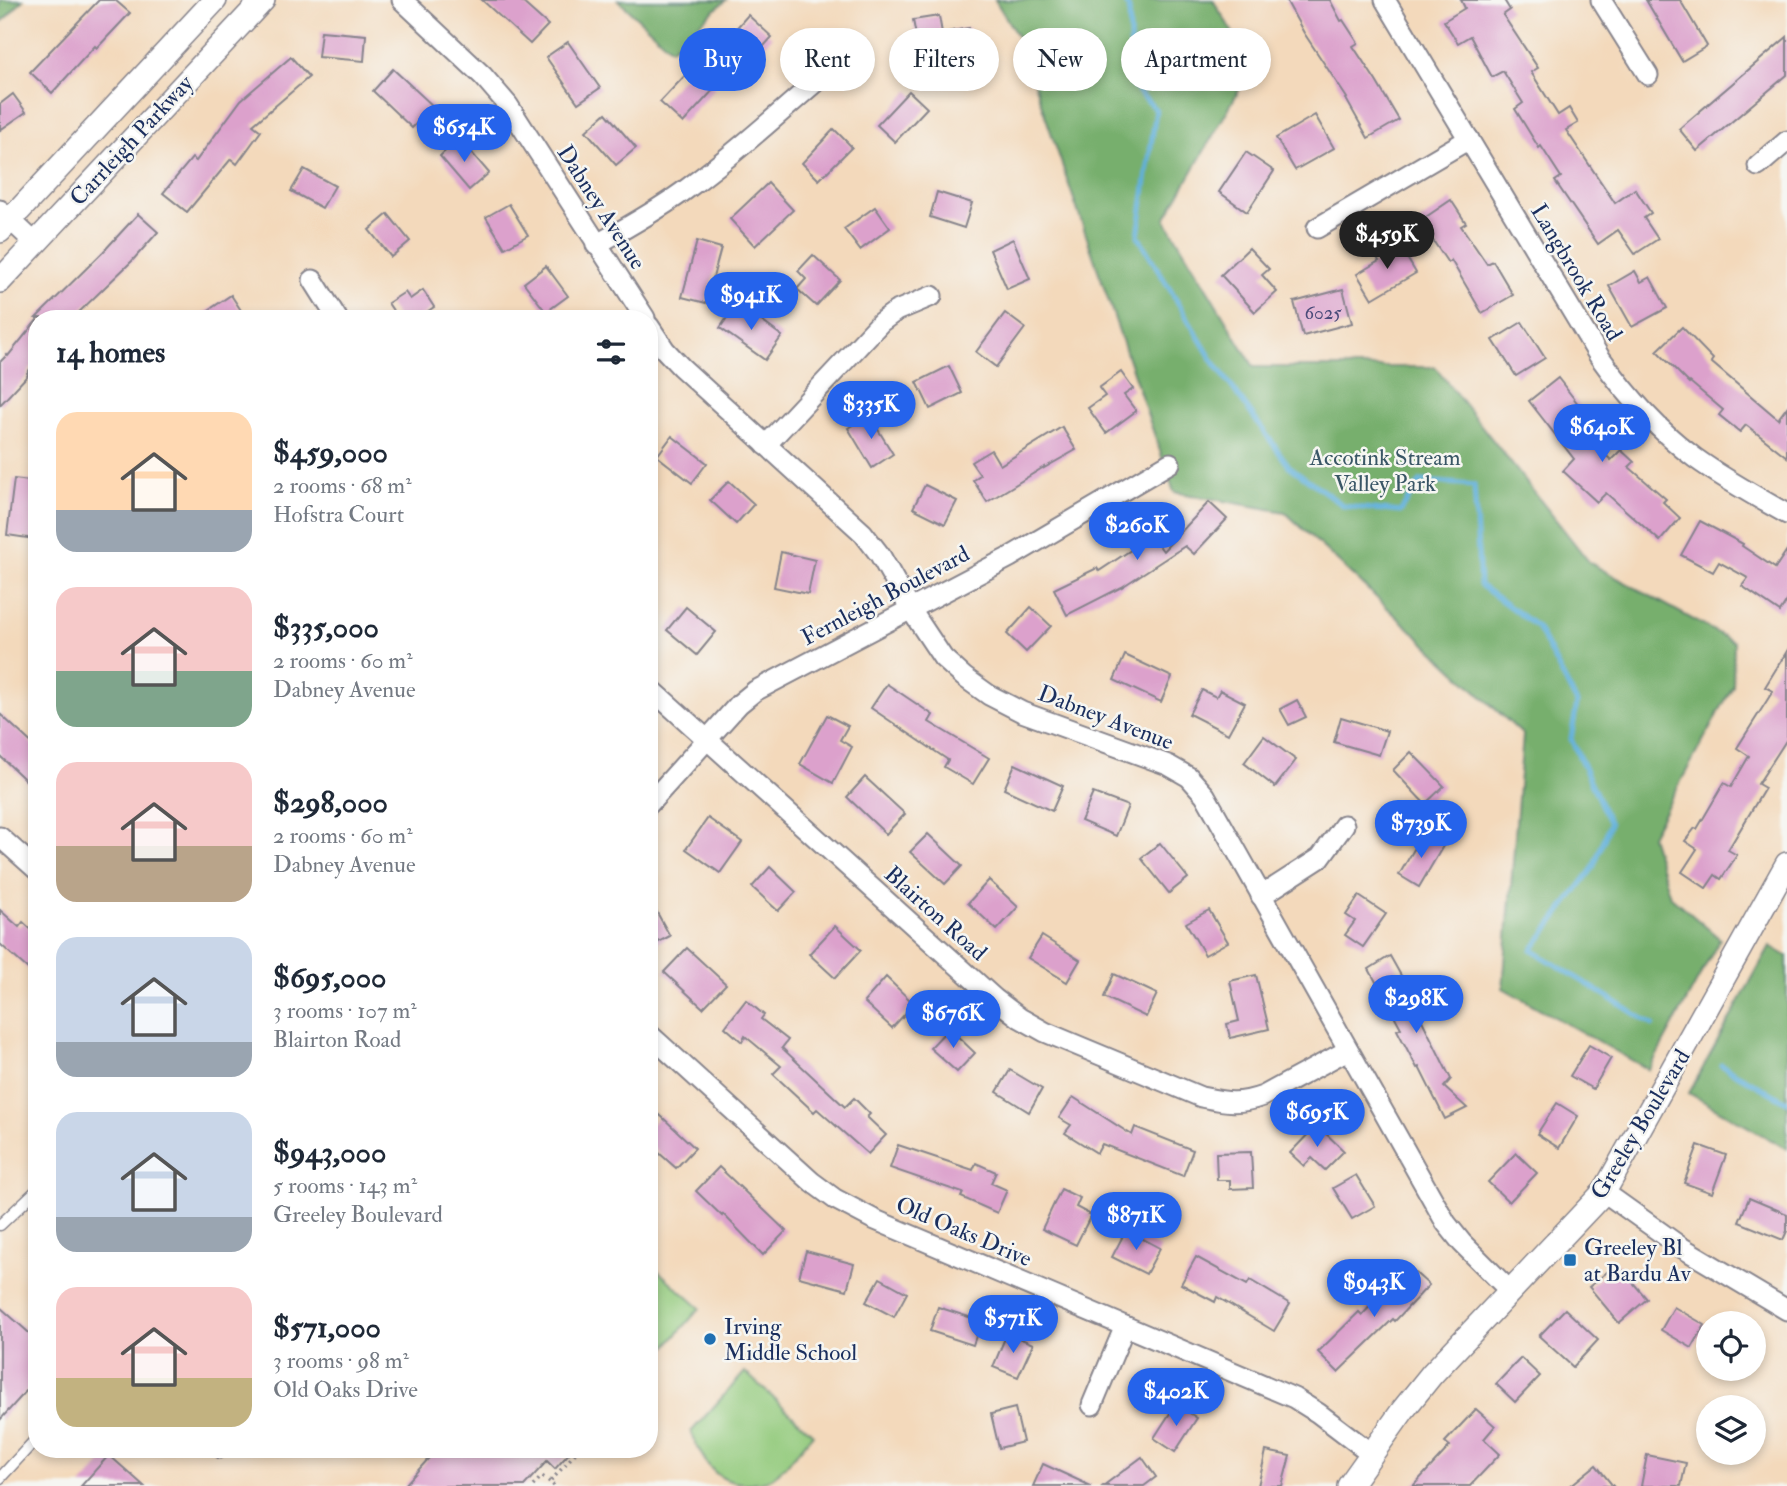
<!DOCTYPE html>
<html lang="en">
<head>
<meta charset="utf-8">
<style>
  :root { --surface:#fff; --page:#f2f2f3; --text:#1f2937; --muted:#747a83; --accent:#2563eb }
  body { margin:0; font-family:"IM FELL Double Pica",serif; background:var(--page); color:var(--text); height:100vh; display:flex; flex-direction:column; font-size:26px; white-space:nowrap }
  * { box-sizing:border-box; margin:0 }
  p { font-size:23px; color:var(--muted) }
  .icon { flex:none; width:38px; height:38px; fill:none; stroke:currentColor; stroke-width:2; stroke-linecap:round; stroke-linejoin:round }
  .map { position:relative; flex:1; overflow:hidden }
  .drawer { position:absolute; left:28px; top:310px; width:630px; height:1148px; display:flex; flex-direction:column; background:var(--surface); border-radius:28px; box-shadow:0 4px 10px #0003 }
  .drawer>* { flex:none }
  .hud { position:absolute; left:679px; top:28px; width:665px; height:63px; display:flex; gap:14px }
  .buttons { position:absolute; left:1696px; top:1311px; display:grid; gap:14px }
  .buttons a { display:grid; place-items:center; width:70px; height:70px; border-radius:50%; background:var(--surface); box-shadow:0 4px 10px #0003; font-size:35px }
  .price { position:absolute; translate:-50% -60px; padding:0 16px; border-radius:24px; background:var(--accent); color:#fff; font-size:23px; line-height:46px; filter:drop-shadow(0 2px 4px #0008) }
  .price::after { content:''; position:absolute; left:50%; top:42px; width:21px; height:16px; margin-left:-10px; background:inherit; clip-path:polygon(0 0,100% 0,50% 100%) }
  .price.selected { background:#222; color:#fff }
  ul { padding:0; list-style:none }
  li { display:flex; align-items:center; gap:21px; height:175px; padding:0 28px }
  li span { display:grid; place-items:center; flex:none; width:196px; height:140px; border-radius:21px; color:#555 }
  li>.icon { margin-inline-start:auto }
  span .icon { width:84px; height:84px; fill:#fffc; stroke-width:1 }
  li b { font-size:30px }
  h2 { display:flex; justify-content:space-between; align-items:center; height:84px; padding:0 28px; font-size:30px }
  .chip { padding:0 24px; border-radius:32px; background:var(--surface); box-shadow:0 4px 10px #0003; font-size:24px; line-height:63px }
  .chip.selected { background:var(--accent); color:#fff }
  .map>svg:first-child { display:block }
  .green { fill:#94cb7e; stroke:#587d6e; stroke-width:2 }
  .forest { fill:#77af6d; stroke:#496f66; stroke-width:2 }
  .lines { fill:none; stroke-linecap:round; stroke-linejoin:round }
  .stream { stroke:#61b0db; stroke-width:5 }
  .building { fill:#dca1cc }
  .service-casing { stroke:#87848c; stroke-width:13 }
  .minor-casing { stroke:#87848c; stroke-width:23 }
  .tertiary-casing { stroke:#87848c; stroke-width:26 }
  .path { stroke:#87848c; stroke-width:3.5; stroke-dasharray:2 5; stroke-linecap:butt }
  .service { stroke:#fff; stroke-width:10 }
  .minor { stroke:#fff; stroke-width:19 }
  .tertiary { stroke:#fff; stroke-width:23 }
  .poi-dot { fill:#1f6fb2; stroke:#f6f6f2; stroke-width:2.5 }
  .labels { text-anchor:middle; stroke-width:5; stroke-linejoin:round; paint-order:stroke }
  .number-label { font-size:19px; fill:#4b4c7a }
  .street-label { font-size:23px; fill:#1b2f5e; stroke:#f6f6f2 }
  .park-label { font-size:23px; fill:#395666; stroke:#f6f6f2 }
  .poi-label { font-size:23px; fill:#1b2f5e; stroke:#f6f6f2; text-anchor:start }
</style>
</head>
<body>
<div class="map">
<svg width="1787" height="1486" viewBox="0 0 1787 1486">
  <rect width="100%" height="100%" fill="#f6f6f2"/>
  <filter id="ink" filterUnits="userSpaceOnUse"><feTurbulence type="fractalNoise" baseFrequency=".0143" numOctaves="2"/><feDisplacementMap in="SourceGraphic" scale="14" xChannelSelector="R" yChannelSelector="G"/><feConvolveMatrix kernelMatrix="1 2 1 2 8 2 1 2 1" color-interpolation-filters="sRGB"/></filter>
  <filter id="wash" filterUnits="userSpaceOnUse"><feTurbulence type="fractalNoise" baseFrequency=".00686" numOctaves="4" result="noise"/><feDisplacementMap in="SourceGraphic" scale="28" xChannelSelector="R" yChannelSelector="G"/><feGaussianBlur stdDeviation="1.57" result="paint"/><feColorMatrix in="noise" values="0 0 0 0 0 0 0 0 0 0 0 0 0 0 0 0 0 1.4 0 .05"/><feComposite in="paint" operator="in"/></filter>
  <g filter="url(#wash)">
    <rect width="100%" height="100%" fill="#f3d9bb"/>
    <g class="green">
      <path d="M649,1263L700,1308L652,1363L649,1361Z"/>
      <path d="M745,1372L813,1434C802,1446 785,1469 772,1478C766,1482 759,1482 751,1483C715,1486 703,1461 691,1432Z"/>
    </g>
    <g class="forest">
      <path d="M0,0H23L3,21L0,18Z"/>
      <path d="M618,0H726L671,49Z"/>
      <path d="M995,0H1213L1253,66L1165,219L1254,367H1435L1590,563L1734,642L1733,686L1651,836L1670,896L1720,939L1649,1070L1503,988L1523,735L1285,512L1174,492L1019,39Z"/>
      <path d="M1770,946L1787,956V1149L1689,1093Z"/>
    </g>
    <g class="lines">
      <g class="stream">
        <path d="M1124,0L1129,9L1132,85L1156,110L1138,236L1211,358L1289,466L1344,506L1400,512L1421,481L1474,485L1480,585L1537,627L1577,703L1571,739L1610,824L1593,868L1532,950L1653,1025"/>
        <path d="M1721,1065L1787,1102"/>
      </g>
    </g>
    <g id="blocks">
      <g class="building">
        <path d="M99,0H115L130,13L97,48L95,46L52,93L30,72Z"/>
        <path d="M482,0H520L548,25L530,44Z"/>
        <path d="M1286,0H1330L1341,21L1343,20L1358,43L1353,46L1376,81L1399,120L1368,138L1346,99L1347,98L1304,33Z"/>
        <path d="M1461,0H1504L1510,10L1503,15L1538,68L1531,72L1558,115L1569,108L1578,123L1566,130L1615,203L1635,189L1651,213L1644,218L1658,239L1635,254L1618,230L1598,244L1555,181L1561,177L1541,146L1539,148L1515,109L1523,103L1503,71L1492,77L1470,36L1458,43L1444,21L1465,8Z"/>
        <path d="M1646,0H1680L1707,46L1682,61Z"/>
        <path d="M748,15L772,37L745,67L726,49L737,38L732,33Z"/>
        <path d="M939,16L942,33L969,28L975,58L922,68L913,20Z"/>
        <path d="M321,31L366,35L364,61L318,57Z"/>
        <path d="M1787,37V75L1697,151L1679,129Z"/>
        <path d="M568,42L600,88L578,103L546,57Z"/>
        <path d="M291,57L309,77L253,125L261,131L237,164L231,159L187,212L163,193L192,158L196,161L241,100Z"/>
        <path d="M693,67L715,88L683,123L660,102Z"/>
        <path d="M393,69L433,106L412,128L373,91Z"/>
        <path d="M909,91L927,108L895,142L877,125Z"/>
        <path d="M13,94L26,112L0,130V104Z"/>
        <path d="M606,113L636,148L616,165L586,131Z"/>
        <path d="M1315,115L1334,148L1295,170L1276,138Z"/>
        <path d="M834,129L852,147L819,180L802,163Z"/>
        <path d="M459,138L489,173L469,190L440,156Z"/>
        <path d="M1246,152L1274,171L1247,212L1219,192Z"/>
        <path d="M304,169L335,186L322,208L291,191Z"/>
        <path d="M768,183L793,210L755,246L730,219Z"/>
        <path d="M937,192L972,203L964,228L930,217Z"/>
        <path d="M1451,200L1466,223L1461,226L1487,264L1493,261L1513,295L1482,313L1451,260L1448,263L1420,221Z"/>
        <path d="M509,204L528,235L505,248L486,217Z"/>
        <path d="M875,207L890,228L860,250L844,229Z"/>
        <path d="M138,214L158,232L132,261L73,318H36L103,252Z"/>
        <path d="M388,214L410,241L391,257L369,230Z"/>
        <path d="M1013,239L1030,279L1007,289L990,250Z"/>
        <path d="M697,241L721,248L706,303L682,297Z"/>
        <path d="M1397,241L1416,273L1372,299L1357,274L1379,261L1375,253Z"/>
        <path d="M1249,248L1269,269L1262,275L1277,292L1255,312L1221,275Z"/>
        <path d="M813,255L840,280L816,306L797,289L806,279L798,271Z"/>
        <path d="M546,266L568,296L546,312L524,283Z"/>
        <path d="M1635,271L1641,282L1650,277L1667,308L1632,327L1609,286Z"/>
        <path d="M1343,289L1352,323L1303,336L1294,302Z"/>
        <path d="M423,290L434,307L418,318H398L388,303L405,292L410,299Z"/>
        <path d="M231,295L246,318H197Z"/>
        <path d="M735,306H741L782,336L765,360L720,328Z"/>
        <path d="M1005,313L1025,328L996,367L976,352Z"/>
        <path d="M37,320V361L27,373L28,375L0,405V362L7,355L8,356Z"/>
        <path d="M1522,322L1545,358L1516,376L1493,340Z"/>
        <path d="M1682,327L1713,359L1711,362L1778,419L1787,407V457L1746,425L1740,432L1719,415L1723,410L1690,382L1689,383L1657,351Z"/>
        <path d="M949,366L962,393L930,409L917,382Z"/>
        <path d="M1121,372L1133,389L1124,395L1136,411L1106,433L1088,408L1105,396L1099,388Z"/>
        <path d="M1558,378L1589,418L1576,427L1611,460L1621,450L1634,462L1629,467L1666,499L1663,502L1680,518L1660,541L1606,493L1597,502L1563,471L1574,459L1529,401Z"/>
        <path d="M869,415L893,454L872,468L848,428Z"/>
        <path d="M1062,427L1076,450L1044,468V467L987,502L973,480L980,475L971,462L991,450L1000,465Z"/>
        <path d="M672,436L707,463L692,483L657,456Z"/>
        <path d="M14,479L37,482V524L35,539L7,535Z"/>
        <path d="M729,481L754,504L736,524L710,500Z"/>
        <path d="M925,485L957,501L945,524L913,508Z"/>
        <path d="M1209,502L1227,519L1194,554L1185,546L1122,587L1067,615L1054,589L1097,568L1099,571L1152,536L1163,551Z"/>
        <path d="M1700,521L1743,544L1742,546L1775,568L1787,550V601L1780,612L1742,586L1748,578L1719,562L1713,572L1681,555Z"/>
        <path d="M781,552L815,560L808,594L774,587Z"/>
        <path d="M686,607L716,632L697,655L667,630Z"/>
        <path d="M1031,607L1051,626L1026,652L1007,634Z"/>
        <path d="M1787,651V739L1758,784L1765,788L1728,850L1737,855L1721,879L1715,875L1706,888L1682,872L1697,849L1685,841L1695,828L1697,829L1724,783L1731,787L1749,756L1737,748L1773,691L1765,687Z"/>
        <path d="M1125,655L1172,677L1161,702L1114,680Z"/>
        <path d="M887,684L933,715L929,722L989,758L973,784L944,767L948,760L871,708Z"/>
        <path d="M1202,690L1216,697L1220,690L1245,703L1228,734L1189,714Z"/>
        <path d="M1297,700L1306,717L1289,725L1280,709Z"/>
        <path d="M0,714L37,748V791L0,756Z"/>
        <path d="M827,715L848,726L840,740L852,747L833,783L800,764Z"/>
        <path d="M1341,717L1387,731L1379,755L1334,742Z"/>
        <path d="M1264,736L1296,760L1275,787L1244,763Z"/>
        <path d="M1411,752L1444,786L1425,804L1393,770Z"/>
        <path d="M1015,764L1063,786L1052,811L1004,789Z"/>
        <path d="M865,777L905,814L886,834L847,797Z"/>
        <path d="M1093,793L1128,806L1116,836L1081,821Z"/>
        <path d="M708,818L742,842L720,873L686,849Z"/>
        <path d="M928,834L962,866L945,884L910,852Z"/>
        <path d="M1423,834L1443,846L1419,887L1399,875Z"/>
        <path d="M1160,843L1188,878L1169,893L1141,858Z"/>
        <path d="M770,867L796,892L778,911L752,887Z"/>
        <path d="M989,880L1018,907L997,930L968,903Z"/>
        <path d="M1359,896L1386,914L1363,947L1345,935L1355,921L1346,915Z"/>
        <path d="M649,898L670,936L649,947Z"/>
        <path d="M0,910L19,927L23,922L37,935V977L0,944Z"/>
        <path d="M1209,910L1228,942L1205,955L1186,923Z"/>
        <path d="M835,926L861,950L835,978L809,954Z"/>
        <path d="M1042,936L1080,960L1067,982L1028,958Z"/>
        <path d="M687,948L726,984L703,1008L664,972Z"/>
        <path d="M1390,956L1413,997L1411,998L1451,1079L1444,1087L1467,1108L1445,1119L1419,1067L1417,1068L1397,1030L1401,1028L1369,969Z"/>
        <path d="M1114,974L1157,994L1146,1017L1104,997Z"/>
        <path d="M1256,975L1269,1029L1230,1038L1227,1024L1239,1021L1230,981Z"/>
        <path d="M886,977L914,1004L892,1028L864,1002Z"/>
        <path d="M746,1000L764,1015L761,1019L788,1040L782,1048L845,1107L854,1098L870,1114L867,1117L886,1135L868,1154L817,1109L814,1112L773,1074L781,1066L745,1036L742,1042L725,1027Z"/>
        <path d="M949,1028L975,1053L957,1072L930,1048Z"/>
        <path d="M1589,1045L1611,1058L1593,1089L1570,1076Z"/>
        <path d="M1010,1070L1042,1089L1029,1112L997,1092Z"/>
        <path d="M1073,1097L1132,1135L1135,1127L1193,1150L1183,1176L1102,1144L1097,1153L1065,1133L1071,1125L1059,1118Z"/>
        <path d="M1557,1103L1578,1116L1559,1148L1537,1134Z"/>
        <path d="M660,1115L695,1148L676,1168L649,1144V1127Z"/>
        <path d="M1317,1125L1344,1151L1325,1170L1312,1158L1304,1166L1290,1153Z"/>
        <path d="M898,1145L973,1170L976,1163L996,1172L991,1183L1007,1190L997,1213L961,1197L963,1193L890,1168Z"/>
        <path d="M1698,1145L1726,1155L1712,1193L1684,1183Z"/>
        <path d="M1251,1152L1253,1188L1230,1189V1180H1217L1216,1153Z"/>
        <path d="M1516,1153L1537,1173L1509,1202L1488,1182Z"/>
        <path d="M719,1167L786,1231L763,1255L723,1214L722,1216L696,1191Z"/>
        <path d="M1356,1175L1375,1206L1352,1219L1333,1188Z"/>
        <path d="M1061,1189L1080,1198L1076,1207L1091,1215L1076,1245L1042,1229Z"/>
        <path d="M1749,1198L1787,1214V1231L1783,1240L1739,1222Z"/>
        <path d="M1126,1230L1160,1248L1146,1274L1112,1257Z"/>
        <path d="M806,1251L854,1264L847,1290L799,1277Z"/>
        <path d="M1196,1257L1247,1285L1250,1280L1290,1304L1274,1331L1217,1297L1215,1302L1181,1284Z"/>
        <path d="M1617,1264L1647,1299L1619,1323L1589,1287Z"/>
        <path d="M1408,1266L1429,1285L1395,1321L1393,1319L1338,1372L1318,1352L1359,1312L1362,1315Z"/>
        <path d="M880,1278L907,1293L894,1317L866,1302Z"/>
        <path d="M0,1307L37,1340V1379L0,1420Z"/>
        <path d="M938,1307L981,1321L973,1345L930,1331Z"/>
        <path d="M1674,1307L1705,1325L1692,1348L1661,1330Z"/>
        <path d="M1565,1309L1598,1340L1573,1367L1539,1336Z"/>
        <path d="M1007,1333L1033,1344L1018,1377L993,1367Z"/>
        <path d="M1521,1358L1540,1376L1515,1402L1496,1384Z"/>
        <path d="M1176,1404L1197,1418L1175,1452L1154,1438Z"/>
        <path d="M1015,1408L1023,1442L999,1448L991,1414Z"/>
        <path d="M1476,1409L1495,1426L1484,1439L1500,1454L1470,1486H1413L1450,1446L1445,1442Z"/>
        <path d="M437,1449H573L555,1469L547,1461L524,1486H404Z"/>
        <path d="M1266,1451L1290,1456L1282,1486H1258Z"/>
        <path d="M109,1455L144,1486H81Z"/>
        <path d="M1647,1455L1686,1463L1681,1486H1641Z"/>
        <path d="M1142,1457L1156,1477L1144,1486H1103Z"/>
        <path d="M1043,1464L1091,1486H1033Z"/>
        <path d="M1596,1465L1613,1486H1570Z"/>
      </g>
    </g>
  </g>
  <g filter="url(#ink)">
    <use href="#blocks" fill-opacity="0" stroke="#87848c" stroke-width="2"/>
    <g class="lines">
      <defs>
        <g id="service">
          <path d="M0,1225L37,1190"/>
          <path d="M216,1449L220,1453L223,1449"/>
          <path d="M0,1478L37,1438"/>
        </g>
        <g id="minor">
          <path d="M402,0L483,76L508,105L645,318"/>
          <path d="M1385,0L1599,356C1626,394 1657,430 1695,458C1724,479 1755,496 1787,514"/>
          <path d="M1601,0L1648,75"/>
          <path d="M1758,166L1787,141"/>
          <path d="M0,210L35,243"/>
          <path d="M1317,228L1469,139"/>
          <path d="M596,245C627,227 659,210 688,188C744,147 796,98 849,53"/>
          <path d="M313,280L337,318"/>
          <path d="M649,326L665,350L681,367L863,533L880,555L911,610L943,658L964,677L989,695L1022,712L1168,765L1189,777L1205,795L1446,1223L1462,1243L1510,1291"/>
          <path d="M766,445L881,322L896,311L932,296"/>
          <path d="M649,687L995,999L1020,1018L1045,1032L1201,1097C1226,1102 1238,1105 1263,1096L1348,1050"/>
          <path d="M649,804L739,704L755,691L1010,557L1170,463"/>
          <path d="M0,837L37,870"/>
          <path d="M1261,896L1320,858L1344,825"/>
          <path d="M649,1034L812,1182L835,1199L873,1219L1294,1398L1318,1413L1372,1454"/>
          <path d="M1604,1192L1681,1247L1787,1310"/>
          <path d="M1092,1405L1125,1326"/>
        </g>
        <g id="tertiary">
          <path d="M0,231L215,0"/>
          <path d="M0,281L263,0"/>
          <path d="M1349,1486L1403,1410L1432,1374L1604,1192L1787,864"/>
        </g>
      </defs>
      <use href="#service" class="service-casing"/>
      <use href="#minor" class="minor-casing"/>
      <use href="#tertiary" class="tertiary-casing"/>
      <g class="path">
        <path d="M533,1486L542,1476L550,1482"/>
        <path d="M554,1486L550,1482L579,1449"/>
        <path d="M581,1486V1485"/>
      </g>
      <use href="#service" class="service"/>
      <use href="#minor" class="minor"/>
      <use href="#tertiary" class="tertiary"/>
    </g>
  </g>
  <g class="poi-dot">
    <rect x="1563" y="1253" width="14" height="14" rx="3.5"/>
    <circle cx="710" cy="1339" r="7"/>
  </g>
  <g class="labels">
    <g class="number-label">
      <text x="1323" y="319">6025</text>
    </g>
    <g class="street-label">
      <text transform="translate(131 140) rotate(-47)" y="8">Carrleigh Parkway</text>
      <text transform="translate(602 207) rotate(57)" y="8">Dabney Avenue</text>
      <text transform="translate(1577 272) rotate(59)" y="8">Langbrook Road</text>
      <text transform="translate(885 595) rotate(-28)" y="8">Fernleigh Boulevard</text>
      <text transform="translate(1106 717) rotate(21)" y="8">Dabney Avenue</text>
      <text transform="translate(936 913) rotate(42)" y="8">Blairton Road</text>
      <text transform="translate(1640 1124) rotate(-59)" y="8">Greeley Boulevard</text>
      <text transform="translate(964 1231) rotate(23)" y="8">Old Oaks Drive</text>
    </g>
    <g class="park-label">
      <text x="1385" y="465">Accotink Stream<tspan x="1385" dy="26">Valley Park</tspan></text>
    </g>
    <g class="poi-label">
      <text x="1584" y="1255">Greeley Bl<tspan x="1584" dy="26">at Bardu Av</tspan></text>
      <text x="724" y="1334">Irving<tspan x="724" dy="26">Middle School</tspan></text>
    </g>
  </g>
</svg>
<div class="buttons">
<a><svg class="icon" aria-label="locate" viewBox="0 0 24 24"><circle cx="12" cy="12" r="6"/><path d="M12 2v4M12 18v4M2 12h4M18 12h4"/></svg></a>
<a><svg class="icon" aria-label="layers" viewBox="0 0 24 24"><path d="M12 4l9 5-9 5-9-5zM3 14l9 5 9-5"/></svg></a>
</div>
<b class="price" style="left:464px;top:164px">$654K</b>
<b class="price selected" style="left:1387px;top:271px">$459K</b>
<b class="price" style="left:751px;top:332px">$941K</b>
<b class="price" style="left:871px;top:441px">$335K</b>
<b class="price" style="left:1602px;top:464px">$640K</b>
<b class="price" style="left:1137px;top:562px">$260K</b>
<b class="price" style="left:1421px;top:860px">$739K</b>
<b class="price" style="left:1416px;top:1035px">$298K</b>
<b class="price" style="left:953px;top:1050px">$676K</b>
<b class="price" style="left:1317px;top:1149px">$695K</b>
<b class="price" style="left:1136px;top:1252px">$871K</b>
<b class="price" style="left:1374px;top:1319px">$943K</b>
<b class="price" style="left:1013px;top:1355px">$571K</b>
<b class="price" style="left:1176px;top:1428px">$402K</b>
<div class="hud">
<a class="chip selected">Buy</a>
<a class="chip">Rent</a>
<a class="chip">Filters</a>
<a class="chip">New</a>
<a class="chip">Apartment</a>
</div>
<section class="drawer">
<h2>14 homes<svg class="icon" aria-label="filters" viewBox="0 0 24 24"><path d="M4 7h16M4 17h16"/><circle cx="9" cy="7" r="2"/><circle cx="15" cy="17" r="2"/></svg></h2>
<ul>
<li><span style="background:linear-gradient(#ffd9b3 70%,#9aa5b1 0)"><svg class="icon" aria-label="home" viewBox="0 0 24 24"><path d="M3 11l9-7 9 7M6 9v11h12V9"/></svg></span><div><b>$459,000</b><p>2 rooms · 68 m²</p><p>Hofstra Court</p></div></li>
<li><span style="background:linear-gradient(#f6c9c9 60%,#7fa58c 0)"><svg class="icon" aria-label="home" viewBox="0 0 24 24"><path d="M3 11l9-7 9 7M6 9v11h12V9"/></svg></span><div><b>$335,000</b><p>2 rooms · 60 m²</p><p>Dabney Avenue</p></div></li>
<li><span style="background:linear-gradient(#f6c9c9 60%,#b9a48a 0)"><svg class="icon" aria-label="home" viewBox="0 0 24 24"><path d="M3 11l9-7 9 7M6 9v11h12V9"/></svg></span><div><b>$298,000</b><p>2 rooms · 60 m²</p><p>Dabney Avenue</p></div></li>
<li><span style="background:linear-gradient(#c9d6e8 75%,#9aa5b1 0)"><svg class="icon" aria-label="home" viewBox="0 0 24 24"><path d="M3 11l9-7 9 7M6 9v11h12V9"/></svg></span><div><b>$695,000</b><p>3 rooms · 107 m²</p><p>Blairton Road</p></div></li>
<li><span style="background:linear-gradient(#c9d6e8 75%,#9aa5b1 0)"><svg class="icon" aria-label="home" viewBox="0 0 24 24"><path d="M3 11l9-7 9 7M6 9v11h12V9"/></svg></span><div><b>$943,000</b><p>5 rooms · 143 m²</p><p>Greeley Boulevard</p></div></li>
<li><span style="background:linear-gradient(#f6c9c9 65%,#c2b280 0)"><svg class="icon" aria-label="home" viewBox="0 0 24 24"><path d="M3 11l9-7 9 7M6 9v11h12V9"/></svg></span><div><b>$571,000</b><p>3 rooms · 98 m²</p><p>Old Oaks Drive</p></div></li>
</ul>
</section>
</div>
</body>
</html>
